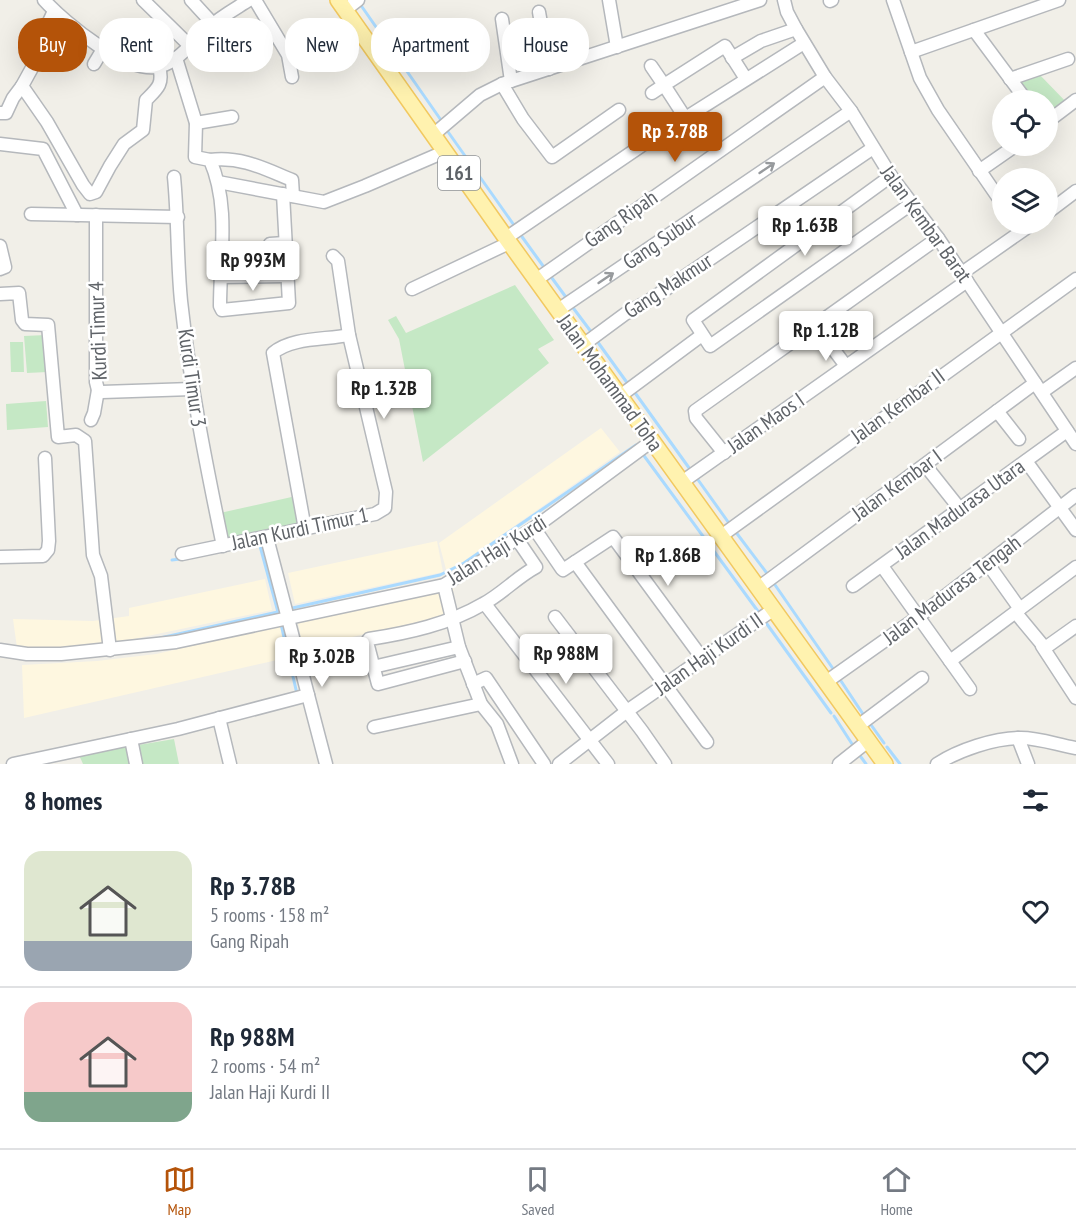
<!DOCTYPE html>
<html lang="en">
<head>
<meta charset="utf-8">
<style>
  :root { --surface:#fff; --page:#f6f6f7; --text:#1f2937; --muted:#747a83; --line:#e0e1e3; --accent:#b45309 }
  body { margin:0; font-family:"PT Sans Narrow",sans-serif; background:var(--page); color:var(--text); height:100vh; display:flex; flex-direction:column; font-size:22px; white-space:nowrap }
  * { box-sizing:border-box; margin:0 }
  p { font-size:20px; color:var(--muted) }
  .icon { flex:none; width:33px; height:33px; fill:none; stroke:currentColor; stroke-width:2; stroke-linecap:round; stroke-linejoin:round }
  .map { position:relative; height:764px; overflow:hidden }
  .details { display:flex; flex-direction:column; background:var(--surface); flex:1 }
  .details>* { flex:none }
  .top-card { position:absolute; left:18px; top:18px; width:600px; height:54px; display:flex; gap:12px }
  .controls { position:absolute; left:992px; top:90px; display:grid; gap:12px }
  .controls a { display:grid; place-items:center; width:66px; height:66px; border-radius:50%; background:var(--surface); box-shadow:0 6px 24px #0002; font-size:30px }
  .price { position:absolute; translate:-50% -51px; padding:0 14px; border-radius:6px; background:#fff; color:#222; font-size:20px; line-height:39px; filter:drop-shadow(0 2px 3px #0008) }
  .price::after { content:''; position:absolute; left:50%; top:36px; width:18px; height:14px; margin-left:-9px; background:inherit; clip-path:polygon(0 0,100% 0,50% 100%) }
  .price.selected { background:var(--accent); color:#fff }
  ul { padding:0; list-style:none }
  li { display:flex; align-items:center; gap:18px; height:150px; padding:0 24px }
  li+li { border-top:2px solid var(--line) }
  li span { display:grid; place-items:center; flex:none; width:168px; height:120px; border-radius:18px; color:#555 }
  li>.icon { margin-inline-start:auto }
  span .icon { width:72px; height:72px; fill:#fffc; stroke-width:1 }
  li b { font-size:26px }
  h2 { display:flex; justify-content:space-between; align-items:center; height:72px; padding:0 24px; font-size:26px }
  .chip { padding:0 21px; border-radius:24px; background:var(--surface); box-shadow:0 6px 24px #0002; font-size:21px; line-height:54px }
  .chip.selected { background:var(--accent); color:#fff }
  .tabs { display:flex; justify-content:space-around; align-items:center; height:84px; border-top:2px solid var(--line); background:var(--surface); font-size:16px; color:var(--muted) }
  .tabs a { display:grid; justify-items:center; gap:3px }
  .tabs .selected { color:var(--accent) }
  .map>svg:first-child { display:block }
  .commercial { fill:#fef7e0 }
  .green { fill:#c5e8c5 }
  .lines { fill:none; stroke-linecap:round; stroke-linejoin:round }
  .stream { stroke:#aadaff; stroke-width:3 }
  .minor-casing { stroke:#b5b8bc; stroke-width:15 }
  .major-casing { stroke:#f2c960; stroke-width:18 }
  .minor { stroke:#fff; stroke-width:12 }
  .major { stroke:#fff2af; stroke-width:15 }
  .oneway { stroke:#979a9d }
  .labels { text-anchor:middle; stroke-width:5; stroke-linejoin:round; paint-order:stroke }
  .shield { fill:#fff; stroke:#8f9295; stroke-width:1.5 }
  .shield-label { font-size:20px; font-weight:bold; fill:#5f6368 }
  .street-label { font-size:21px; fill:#5f6368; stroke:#fff }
</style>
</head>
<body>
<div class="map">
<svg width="1076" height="764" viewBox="0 0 1076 764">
  <rect width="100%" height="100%" fill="#f1efe8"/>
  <g class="commercial">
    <path d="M601,428L620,452L447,573L439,543Z"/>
    <path d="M437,541L443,572L295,604L288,573Z"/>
    <path d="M265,579L272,610L86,649L17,648L13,619L93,621L129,616V608Z"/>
    <path d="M454,587L450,615L303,648L298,623Z"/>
    <path d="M280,626L286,658L24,718L22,665L97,661L156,654Z"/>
  </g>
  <g class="green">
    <path d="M1039,74L1069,105L1047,121V100H1027L1015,84Z"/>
    <path d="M515,285L554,340L538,349L549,363L423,462L399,339L388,320L396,316L406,333Z"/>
    <path d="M46,335L47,372L27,373L24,336Z"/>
    <path d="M10,342H23L24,372H11Z"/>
    <path d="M46,401L48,427L7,430L6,404Z"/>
    <path d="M296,496L302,526L226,543L220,513Z"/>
    <path d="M174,739L179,764H83L79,755Z"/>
  </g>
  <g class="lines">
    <g class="stream">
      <path d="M360,4L443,123"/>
      <path d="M446,129L516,228"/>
      <path d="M520,234L546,270"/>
      <path d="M549,274L568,300"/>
      <path d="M571,305L592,333"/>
      <path d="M597,341L628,384"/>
      <path d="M633,390L692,472"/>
      <path d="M642,453L760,614"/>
      <path d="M696,477L731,526"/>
      <path d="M735,531L769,576"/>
      <path d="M254,544L260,546L278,612"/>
      <path d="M172,560L180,559"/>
      <path d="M773,582L836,673"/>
      <path d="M288,609L440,575L464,563L636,445L638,448"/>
      <path d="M764,620L831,713"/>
      <path d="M281,624L297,694"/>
      <path d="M160,638L282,611"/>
      <path d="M839,678L865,717"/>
      <path d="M834,716L854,747"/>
      <path d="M869,722L884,743"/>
      <path d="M887,747L900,764"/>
      <path d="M858,753L866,764"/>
    </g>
    <defs>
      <g id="minor">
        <path d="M44,0C65,23 128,76 161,66C179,61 193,41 207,29C220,17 235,9 249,0"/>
        <path d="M143,0L189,45"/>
        <path d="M191,0L213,24"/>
        <path d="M255,0L288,55L292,77"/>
        <path d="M609,0L617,47"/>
        <path d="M784,0L787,12L796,29L825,77L851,111L891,176L938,238L1076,444"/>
        <path d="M893,0L920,78L938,110L1002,203"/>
        <path d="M830,1L832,0"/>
        <path d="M345,10L358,0"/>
        <path d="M54,11L34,54L38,57L22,86L47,122L83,185L90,194L96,192L110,166L124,144L143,130L146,100C157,89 164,84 159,67"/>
        <path d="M539,12L549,69"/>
        <path d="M502,19L511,81"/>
        <path d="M206,30L224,53"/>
        <path d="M974,30L1026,100"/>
        <path d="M911,52L1059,0"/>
        <path d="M176,58L196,123L195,157L210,160C230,205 220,258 220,306L222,310L289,303L283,194"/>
        <path d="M732,58L761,41L796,29"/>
        <path d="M94,64L103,49"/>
        <path d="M651,66L664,85L652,93"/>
        <path d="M1010,79L1068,59"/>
        <path d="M502,84L523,119L552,157L619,110"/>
        <path d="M0,113H6L13,98L22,86"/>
        <path d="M686,119L664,85L725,46L746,79"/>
        <path d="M1047,122L1076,100"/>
        <path d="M196,123L232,117"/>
        <path d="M433,135L480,95L502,84L760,0"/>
        <path d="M0,144L43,149L77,215"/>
        <path d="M210,160C241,156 265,169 292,180L293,196"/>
        <path d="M979,171L1015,146"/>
        <path d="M891,176L693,320L710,346L911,204"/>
        <path d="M174,177C178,218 177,260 181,301C190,384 206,464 223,546"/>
        <path d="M218,182L324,202L365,186L444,152"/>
        <path d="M1047,213L1076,191"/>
        <path d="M31,214L178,217"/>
        <path d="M96,215V382L98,390L102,392L192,389"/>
        <path d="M506,238L641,146L804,43"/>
        <path d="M0,246L5,267L0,269"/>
        <path d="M221,255L271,254L270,244L285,243"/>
        <path d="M962,273L1032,224"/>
        <path d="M220,277L286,276"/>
        <path d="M536,280L825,77"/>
        <path d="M412,289L509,243"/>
        <path d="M0,294L19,293L22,320L25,324L48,325L58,437L76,435L85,441L93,555L101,576L110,650"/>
        <path d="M558,310L851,111"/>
        <path d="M816,326L846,366"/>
        <path d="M583,345L625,314L650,300L873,148"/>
        <path d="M1042,392L1076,368"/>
        <path d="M620,396L702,335"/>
        <path d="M997,411L1019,439"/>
        <path d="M91,420L94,413L98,390"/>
        <path d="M724,453L696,418L695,411L938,238"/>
        <path d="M1026,461L1076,530"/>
        <path d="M925,465L960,509"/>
        <path d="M682,482L967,281"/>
        <path d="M534,528L562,569L563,570L575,562L707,742"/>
        <path d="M305,529L273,353C292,337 325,340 349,335"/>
        <path d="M721,536L1076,279"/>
        <path d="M267,538L326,764"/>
        <path d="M182,554L375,514L385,508L386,492L349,335L338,261L333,256"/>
        <path d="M0,557L43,556L48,550L49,541L45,458"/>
        <path d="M575,562L613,537L702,658"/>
        <path d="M988,564L1020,609"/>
        <path d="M882,566L950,661L1076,567"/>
        <path d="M444,585L459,647L481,704L497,724L512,764"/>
        <path d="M853,586L1067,431"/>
        <path d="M758,588L1035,383"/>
        <path d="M485,604L608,764"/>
        <path d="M1016,613L1045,648L1076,626"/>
        <path d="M555,617L642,731L665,764"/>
        <path d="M1042,646L1076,698"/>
        <path d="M0,650L27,654H61L176,642L444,585L534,528L652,441"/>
        <path d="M465,661L378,684L367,642L369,639C408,633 449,624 483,604C502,594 517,577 536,567L517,539"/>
        <path d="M950,661L970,689"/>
        <path d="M373,667L459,647"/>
        <path d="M826,682L918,617L1076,495"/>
        <path d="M473,684L486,678L544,764"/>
        <path d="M219,718L230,764"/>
        <path d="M858,726L922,678"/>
        <path d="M374,727L481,704"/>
        <path d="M1018,738L1028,764"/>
        <path d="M131,739L136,764"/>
        <path d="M13,764L178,729L308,695"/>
        <path d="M559,764L627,711L774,609"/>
        <path d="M839,764L868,741"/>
        <path d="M937,764C959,750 994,738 1021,738C1039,738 1058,745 1076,748"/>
      </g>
      <path id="major" d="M338,0L506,238L885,764"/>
    </defs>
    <use href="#minor" class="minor-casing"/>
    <use href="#major" class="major-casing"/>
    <use href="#minor" class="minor"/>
    <use href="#major" class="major"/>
  </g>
  <defs><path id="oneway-shaft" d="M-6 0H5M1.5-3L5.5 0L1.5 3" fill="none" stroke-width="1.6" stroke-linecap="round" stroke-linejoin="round" transform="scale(1.5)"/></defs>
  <g class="oneway">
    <use href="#oneway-shaft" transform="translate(767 168) rotate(-34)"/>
    <use href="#oneway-shaft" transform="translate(606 278) rotate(-34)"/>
  </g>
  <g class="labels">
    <rect class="shield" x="438" y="156" width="42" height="34" rx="4.5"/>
    <g class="shield-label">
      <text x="459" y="180">161</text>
    </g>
    <g class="street-label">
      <text transform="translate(621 219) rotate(-35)" y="7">Gang Ripah</text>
      <text transform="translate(926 224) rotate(54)" y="7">Jalan Kembar Barat</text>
      <text transform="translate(660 241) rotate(-34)" y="7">Gang Subur</text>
      <text transform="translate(668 286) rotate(-33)" y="7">Gang Makmur</text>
      <text transform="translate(98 331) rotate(-92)" y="7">Kurdi Timur 4</text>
      <text transform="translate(192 378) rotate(82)" y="7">Kurdi Timur 3</text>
      <text transform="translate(610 383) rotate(54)" y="7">Jalan Mohammad Toha</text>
      <text transform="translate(898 406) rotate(-36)" y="7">Jalan Kembar II</text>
      <text transform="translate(766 423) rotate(-35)" y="7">Jalan Maos I</text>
      <text transform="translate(897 485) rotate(-36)" y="7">Jalan Kembar I</text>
      <text transform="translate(960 509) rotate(-36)" y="7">Jalan Madurasa Utara</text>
      <text transform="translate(300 529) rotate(-12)" y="7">Jalan Kurdi Timur 1</text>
      <text transform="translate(497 550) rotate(-32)" y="7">Jalan Haji Kurdi</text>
      <text transform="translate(952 590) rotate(-37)" y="7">Jalan Madurasa Tengah</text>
      <text transform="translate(709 654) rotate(-35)" y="7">Jalan Haji Kurdi II</text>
    </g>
  </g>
</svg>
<div class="controls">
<a><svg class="icon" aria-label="locate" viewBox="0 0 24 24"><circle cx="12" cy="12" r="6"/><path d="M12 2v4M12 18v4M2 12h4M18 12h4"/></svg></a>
<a><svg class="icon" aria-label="layers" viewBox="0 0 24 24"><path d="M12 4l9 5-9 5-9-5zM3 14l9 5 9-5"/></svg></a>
</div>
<b class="price selected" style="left:675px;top:163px">Rp 3.78B</b>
<b class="price" style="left:805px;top:257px">Rp 1.63B</b>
<b class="price" style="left:253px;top:292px">Rp 993M</b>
<b class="price" style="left:826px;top:362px">Rp 1.12B</b>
<b class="price" style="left:384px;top:420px">Rp 1.32B</b>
<b class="price" style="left:668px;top:587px">Rp 1.86B</b>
<b class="price" style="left:566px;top:685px">Rp 988M</b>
<b class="price" style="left:322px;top:688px">Rp 3.02B</b>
<div class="top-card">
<a class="chip selected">Buy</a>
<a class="chip">Rent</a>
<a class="chip">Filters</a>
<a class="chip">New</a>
<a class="chip">Apartment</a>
<a class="chip">House</a>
</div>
</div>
<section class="details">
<h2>8 homes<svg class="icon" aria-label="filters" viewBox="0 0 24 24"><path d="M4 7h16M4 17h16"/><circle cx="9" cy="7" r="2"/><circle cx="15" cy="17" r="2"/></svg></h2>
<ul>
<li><span style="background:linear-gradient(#dfe7d0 75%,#9aa5b1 0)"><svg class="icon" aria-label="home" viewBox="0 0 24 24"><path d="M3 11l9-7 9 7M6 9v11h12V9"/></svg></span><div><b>Rp 3.78B</b><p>5 rooms · 158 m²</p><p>Gang Ripah</p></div><svg class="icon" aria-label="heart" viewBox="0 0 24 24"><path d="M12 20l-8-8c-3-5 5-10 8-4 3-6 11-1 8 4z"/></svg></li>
<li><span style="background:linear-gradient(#f6c9c9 75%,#7fa58c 0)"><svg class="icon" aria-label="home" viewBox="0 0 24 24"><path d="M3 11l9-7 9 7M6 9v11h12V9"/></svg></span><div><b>Rp 988M</b><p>2 rooms · 54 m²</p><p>Jalan Haji Kurdi II</p></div><svg class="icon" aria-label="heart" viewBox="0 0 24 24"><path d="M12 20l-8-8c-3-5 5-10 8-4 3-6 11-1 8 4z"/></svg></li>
</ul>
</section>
<nav class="tabs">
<a class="selected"><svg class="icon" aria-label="map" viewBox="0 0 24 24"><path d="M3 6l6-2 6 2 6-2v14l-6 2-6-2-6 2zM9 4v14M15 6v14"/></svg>Map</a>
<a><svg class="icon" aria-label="saved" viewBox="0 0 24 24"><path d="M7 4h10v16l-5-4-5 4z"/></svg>Saved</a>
<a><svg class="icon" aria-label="home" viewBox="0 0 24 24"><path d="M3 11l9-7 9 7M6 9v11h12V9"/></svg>Home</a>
</nav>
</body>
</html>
